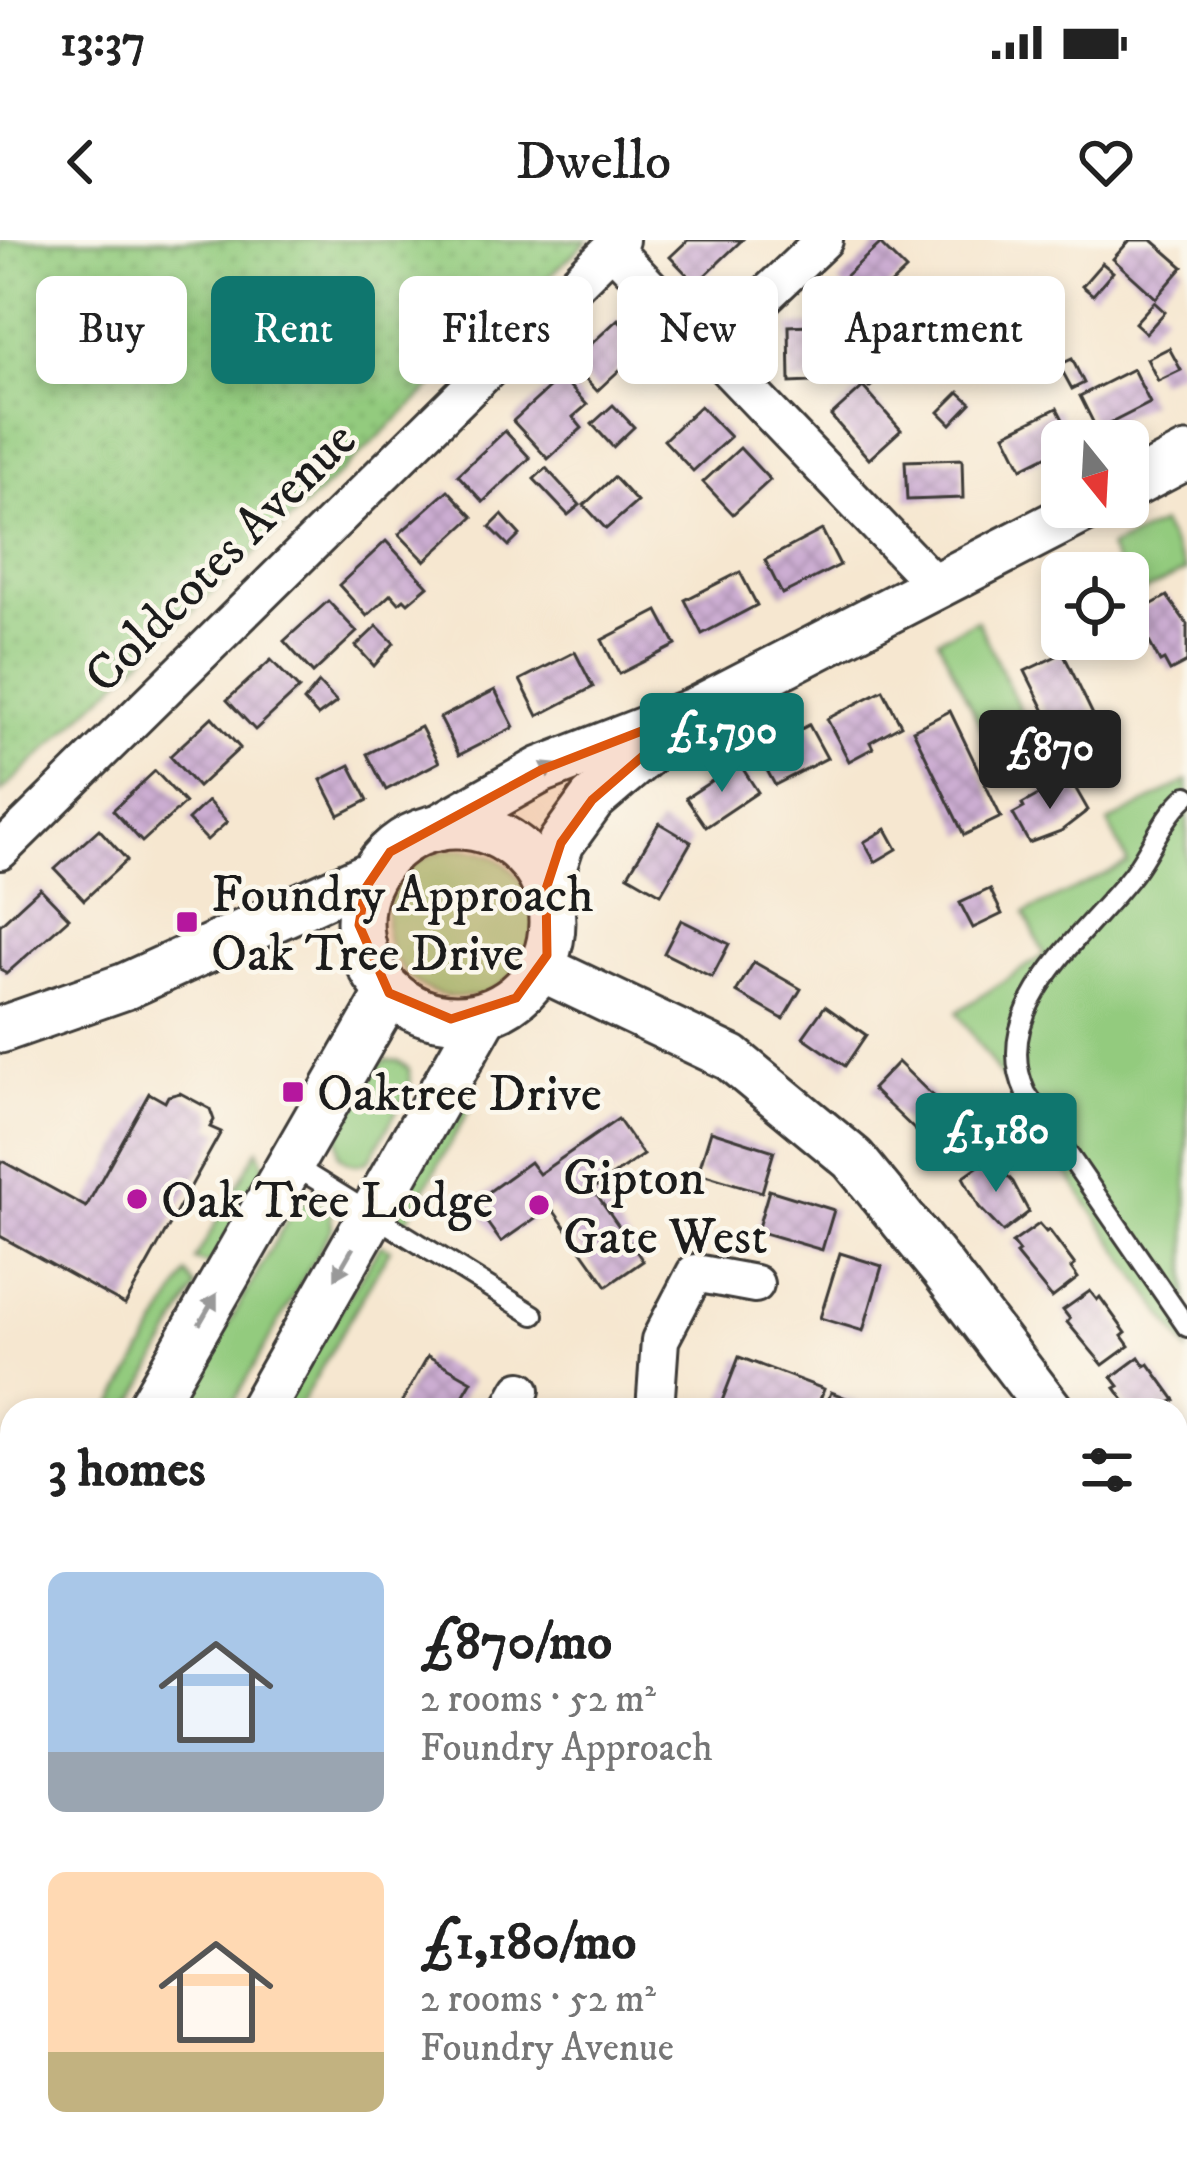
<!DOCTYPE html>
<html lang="en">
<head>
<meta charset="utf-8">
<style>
  :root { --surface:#fff; --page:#f2f2f2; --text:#222; --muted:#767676; --accent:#0f766e }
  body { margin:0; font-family:"IM FELL DW Pica",serif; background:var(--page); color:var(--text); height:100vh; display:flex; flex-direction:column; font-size:45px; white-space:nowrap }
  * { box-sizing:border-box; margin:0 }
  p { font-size:39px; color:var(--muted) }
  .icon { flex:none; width:66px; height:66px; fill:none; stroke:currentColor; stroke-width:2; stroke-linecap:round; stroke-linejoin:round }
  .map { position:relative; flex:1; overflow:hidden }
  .drawer { position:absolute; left:0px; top:1158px; width:1188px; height:771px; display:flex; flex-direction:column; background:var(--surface); border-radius:36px 36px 0 0; box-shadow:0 6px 18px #0003 }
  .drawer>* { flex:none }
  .top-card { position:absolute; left:36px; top:36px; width:1116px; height:108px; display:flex; gap:24px }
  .needle { width:78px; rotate:162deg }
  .tools { position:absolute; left:1041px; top:180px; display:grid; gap:24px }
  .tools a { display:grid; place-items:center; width:108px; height:108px; border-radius:18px; background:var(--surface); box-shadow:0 6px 18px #0003; font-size:60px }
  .price { position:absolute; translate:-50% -102px; padding:0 27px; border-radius:12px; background:var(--accent); color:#fff; font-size:39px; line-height:78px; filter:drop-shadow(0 3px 6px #0008) }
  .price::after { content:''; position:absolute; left:50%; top:72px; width:36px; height:27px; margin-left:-18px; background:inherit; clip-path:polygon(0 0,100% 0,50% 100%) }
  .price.active { background:#222; color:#fff }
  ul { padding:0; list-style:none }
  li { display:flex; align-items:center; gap:36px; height:300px; padding:0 48px }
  li span { display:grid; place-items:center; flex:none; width:336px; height:240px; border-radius:18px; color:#555 }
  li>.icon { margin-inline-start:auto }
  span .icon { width:144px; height:144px; fill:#fffc; stroke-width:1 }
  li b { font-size:51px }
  h2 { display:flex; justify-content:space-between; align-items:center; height:144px; padding:0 48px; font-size:51px }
  .pill { padding:0 42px; border-radius:18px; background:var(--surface); box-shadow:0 6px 18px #0003; font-size:42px; line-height:108px }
  .pill.active { background:var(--accent); color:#fff }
  .status { display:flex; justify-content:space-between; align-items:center; height:84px; padding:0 60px; background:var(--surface); direction:ltr }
  .status svg { height:33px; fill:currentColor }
  header { display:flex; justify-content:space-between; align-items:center; height:156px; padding:0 48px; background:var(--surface); font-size:54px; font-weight:600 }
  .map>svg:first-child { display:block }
  .green { fill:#93cb7e; stroke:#58744d; stroke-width:3 }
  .park { fill:url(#park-dots); stroke:#58744d; stroke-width:3 }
  .building { fill:url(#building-cross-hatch) }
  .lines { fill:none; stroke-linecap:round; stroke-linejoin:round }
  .service-casing { stroke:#3d3a37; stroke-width:24 }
  .minor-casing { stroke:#3d3a37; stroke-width:42 }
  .tertiary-casing { stroke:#3d3a37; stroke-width:51 }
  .service { stroke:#fff; stroke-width:18 }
  .minor { stroke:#fff; stroke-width:36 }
  .tertiary { stroke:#fff; stroke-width:45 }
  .oneway { fill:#999 }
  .marked { fill:#de560d; fill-opacity:0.2; stroke:#de560d; stroke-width:9; stroke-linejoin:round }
  .poi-dot { fill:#b5179e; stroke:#fbf7ec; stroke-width:4.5 }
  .labels { text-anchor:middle; stroke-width:9; stroke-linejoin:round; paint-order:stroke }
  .street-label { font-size:51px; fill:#1c1c1c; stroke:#fbf7ec }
  .poi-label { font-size:51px; fill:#1c1c1c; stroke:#fbf7ec; text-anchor:start }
</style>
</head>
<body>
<div class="status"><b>13:37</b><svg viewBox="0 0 49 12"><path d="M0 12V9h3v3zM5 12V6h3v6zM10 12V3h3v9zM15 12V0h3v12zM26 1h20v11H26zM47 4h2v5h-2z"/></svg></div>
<header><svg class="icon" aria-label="back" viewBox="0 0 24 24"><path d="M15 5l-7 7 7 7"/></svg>Dwello<svg class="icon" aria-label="heart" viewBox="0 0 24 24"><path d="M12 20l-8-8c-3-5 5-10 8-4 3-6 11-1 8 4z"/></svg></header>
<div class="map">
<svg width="1187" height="1927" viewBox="0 0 1187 1927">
  <defs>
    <pattern id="park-dots" width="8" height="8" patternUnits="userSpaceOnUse" patternTransform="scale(3)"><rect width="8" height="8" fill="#93cb7e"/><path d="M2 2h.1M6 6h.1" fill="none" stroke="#7eae6c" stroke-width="1.8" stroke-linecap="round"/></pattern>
    <pattern id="building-cross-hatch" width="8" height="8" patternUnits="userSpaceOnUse" patternTransform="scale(3)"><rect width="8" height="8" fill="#ccadd2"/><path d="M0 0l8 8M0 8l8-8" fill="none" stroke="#af94b4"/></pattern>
  </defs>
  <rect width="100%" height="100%" fill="#fbf7ec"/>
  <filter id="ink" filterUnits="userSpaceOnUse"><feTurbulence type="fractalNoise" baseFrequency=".00833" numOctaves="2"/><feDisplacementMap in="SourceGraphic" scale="24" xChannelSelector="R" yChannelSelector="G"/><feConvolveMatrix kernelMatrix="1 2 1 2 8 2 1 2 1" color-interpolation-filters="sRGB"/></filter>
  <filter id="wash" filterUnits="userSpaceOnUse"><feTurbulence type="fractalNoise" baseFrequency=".004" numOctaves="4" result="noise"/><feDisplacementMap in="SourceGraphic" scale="48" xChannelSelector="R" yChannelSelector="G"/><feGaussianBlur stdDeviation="2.7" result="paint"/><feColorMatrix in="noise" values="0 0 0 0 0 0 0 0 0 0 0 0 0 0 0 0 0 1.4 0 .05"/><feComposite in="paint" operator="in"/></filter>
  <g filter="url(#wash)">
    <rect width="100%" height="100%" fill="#f6e7d0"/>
    <g class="green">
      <path d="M1161,284L1186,331L1132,357L1128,333H1121L1109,308Z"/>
      <path d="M977,380L1046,523L1007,541L938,399Z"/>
      <path d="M1187,541V1110L957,772L1044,715L1025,673L1128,623L1108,583Z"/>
      <circle cx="460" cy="683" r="74"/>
      <path d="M386,820L399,821L409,829L410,847L370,919C359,927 347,925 339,914L338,896L376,827Z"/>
      <path d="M455,857L471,866L403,988L395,977Z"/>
      <path d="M258,909L265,927L214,1021L206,1024L195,1020Z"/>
      <path d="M313,959L330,969L332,988L229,1170H180L295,966Z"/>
      <path d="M381,1004L390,1009L297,1170H277Z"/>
      <path d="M187,1034L196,1048L130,1170H110Z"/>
    </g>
    <path class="park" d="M0,0H588L0,553Z"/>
    <g id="blocks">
      <g class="building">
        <path d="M688,0H742L696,44L670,17Z"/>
        <path d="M1130,0H1152L1183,27L1156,58L1113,19Z"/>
        <path d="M880,4L906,30L864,70L839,42Z"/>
        <path d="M1102,23L1113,32L1093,55L1082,46Z"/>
        <path d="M831,52L850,72L839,82L820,62Z"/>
        <path d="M1154,62L1165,72L1146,93L1135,83Z"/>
        <path d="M618,79L644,107L597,151L571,123Z"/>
        <path d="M831,84L832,141L790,143L789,86Z"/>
        <path d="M1169,108L1181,130L1158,141L1147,119Z"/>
        <path d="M1072,119L1084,143L1072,149L1059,125Z"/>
        <path d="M880,120L890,130L869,148L860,138Z"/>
        <path d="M1133,129L1150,163L1097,190L1080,156Z"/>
        <path d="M561,137L587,165L573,177L582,188L548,219L513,181Z"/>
        <path d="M863,147L901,190L869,219L831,176Z"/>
        <path d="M959,152L971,163L951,184L939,172Z"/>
        <path d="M613,165L634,187L613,207L592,184Z"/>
        <path d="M700,166L730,197L693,231L664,200Z"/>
        <path d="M1057,168L1074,201H1062V208L1022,228L1005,194Z"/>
        <path d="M505,191L530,218L483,262L458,235Z"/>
        <path d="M740,208L770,240L733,274L703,242Z"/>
        <path d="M962,219L963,258L907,260L905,221Z"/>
        <path d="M546,228L580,265L568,275L534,239Z"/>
        <path d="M614,237L637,262L606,289L584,265Z"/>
        <path d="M448,250L473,277L425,321L399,294Z"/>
        <path d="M502,275L520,295L509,306L490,287Z"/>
        <path d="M822,290L840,325L782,354L765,320Z"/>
        <path d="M386,301L428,346L408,363L404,359L399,363L391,354L367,376L339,345Z"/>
        <path d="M740,332L757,365L702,394L685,360Z"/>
        <path d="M1167,356L1187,384V422L1170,431L1164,420L1160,422L1139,383L1143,382L1138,372Z"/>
        <path d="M328,361L357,392L313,433L284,401Z"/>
        <path d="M658,371L676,405L619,434L602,400Z"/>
        <path d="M377,386L394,403L374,426L356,406Z"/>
        <path d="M575,412L593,447L538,476L520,440Z"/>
        <path d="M1063,413L1114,518L1077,536L1025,431Z"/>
        <path d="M271,420L299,449L255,490L227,460Z"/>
        <path d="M319,443L337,462L318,476L304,461Z"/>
        <path d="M495,450L514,487L459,515L440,478Z"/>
        <path d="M883,450L901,485L870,502L873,508L849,521L827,479Z"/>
        <path d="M950,471L1001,577L964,595L913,490Z"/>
        <path d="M212,477L240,508L198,547L170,516Z"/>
        <path d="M809,485L827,518L775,545L757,512Z"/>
        <path d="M421,487L439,522L386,550L367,514Z"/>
        <path d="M739,523L758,552L706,587L686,558Z"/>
        <path d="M350,525L368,560L339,575L321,540Z"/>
        <path d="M155,531L185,563L142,602L113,570Z"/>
        <path d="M1072,542L1088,570L1061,591L1029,603L1013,574L1024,568L1022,564L1060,543L1063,547Z"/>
        <path d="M208,561L227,582L207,600L188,580Z"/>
        <path d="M659,583L691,602L661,654L628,635Z"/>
        <path d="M99,589L127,620L84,660L55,629Z"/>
        <path d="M886,589L897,609L875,622L864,602Z"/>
        <path d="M40,648L69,678L6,734L0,728V685Z"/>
        <path d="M990,649L1002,674L973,688L960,663Z"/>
        <path d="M681,680L729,704L712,737L664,713Z"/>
        <path d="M754,722L801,749L783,779L736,752Z"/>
        <path d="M825,766L866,795L845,826L803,797Z"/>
        <path d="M898,822L942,865L916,891L872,849Z"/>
        <path d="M149,853L165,862L168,856L180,853L210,869L214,880L210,887L221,892L125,1065L0,996V925L2,921L86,967Z"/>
        <path d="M618,879L643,915L593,949L643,1021L607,1046L551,967L501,1002L473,963L530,922L539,934Z"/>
        <path d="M711,891L774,911L762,952L698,933Z"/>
        <path d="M990,918L1013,942L1029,972L1003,992L979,967L963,937Z"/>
        <path d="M769,950L834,970L822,1010L757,991Z"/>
        <path d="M1039,984L1046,992L1049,990L1075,1025L1071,1028L1078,1038L1052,1058L1016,1014L1019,1012L1012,1003Z"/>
        <path d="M840,1013L882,1026L863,1091L820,1078Z"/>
        <path d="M1090,1051L1097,1060L1100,1057L1126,1093L1122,1096L1129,1106L1103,1125L1067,1082L1070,1079L1063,1070Z"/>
        <path d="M428,1116L472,1141L455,1170H397Z"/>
        <path d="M739,1117L824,1149L816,1170H747L722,1161Z"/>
        <path d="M1139,1117L1145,1126L1149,1124L1175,1160L1171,1162L1177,1170H1131L1115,1148L1119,1146L1112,1137Z"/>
        <path d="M831,1152L876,1170H825Z"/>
        <path d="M1187,1187V1246L1176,1231V1195Z"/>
        <path d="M1182,1491L1187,1499V1553L1182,1557L1176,1548V1495Z"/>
        <path d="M1176,1816H1187V1854L1176,1855Z"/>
        <path d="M864,1917H928L931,1927H861L859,1919Z"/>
      </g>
    </g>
  </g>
  <g filter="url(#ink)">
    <use href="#blocks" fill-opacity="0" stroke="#3d3a37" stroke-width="3"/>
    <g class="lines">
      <defs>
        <g id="service">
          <path d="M1187,556C1162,578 1153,606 1134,632C1088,694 986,767 1026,853L1187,1087"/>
          <path d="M291,924L534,1075"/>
          <path d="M1176,1289L1187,1281"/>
          <path d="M214,1917L237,1927"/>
        </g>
        <g id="minor">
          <path d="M612,8L936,346"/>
          <path d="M710,108L824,0"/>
          <path d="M0,611L620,0"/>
          <path d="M510,1170L521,1150"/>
          <path d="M655,1170L660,1100L695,1033L755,1044"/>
          <path d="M1176,1768L1187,1767"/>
          <path d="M466,1917L474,1927"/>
          <path d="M271,1927L277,1917"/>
          <path d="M607,1927L626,1917"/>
        </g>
        <g id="tertiary">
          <path d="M1128,247L1187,216"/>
          <circle cx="456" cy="682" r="96"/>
          <path d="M438,588L541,530L696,470L1089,267"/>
          <path d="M546,649L561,603L592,560L671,492"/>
          <path d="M541,728L731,818L853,919L942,1028L1050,1170"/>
          <path d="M0,790L126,746L372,634"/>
          <path d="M149,1170L389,753"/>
          <path d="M261,1170L485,775"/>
          <path d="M1176,1340L1187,1357"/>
          <path d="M0,1430L12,1409"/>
          <path d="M0,1631L12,1610"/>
        </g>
      </defs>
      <use href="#service" class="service-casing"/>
      <use href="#minor" class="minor-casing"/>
      <use href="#tertiary" class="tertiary-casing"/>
      <use href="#service" class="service"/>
      <use href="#minor" class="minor"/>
      <use href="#tertiary" class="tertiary"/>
    </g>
    <defs><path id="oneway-solid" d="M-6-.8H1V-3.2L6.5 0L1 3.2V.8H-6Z" transform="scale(3)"/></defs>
    <g class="oneway">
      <use href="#oneway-solid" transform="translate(541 532) rotate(-25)"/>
      <use href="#oneway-solid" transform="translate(344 1023) rotate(120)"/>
      <use href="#oneway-solid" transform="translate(208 1069) rotate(-60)"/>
    </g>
  </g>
  <path class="marked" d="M696,470L592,560L561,603L546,649L547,715L516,758L451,779L389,753L359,685L365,649L390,612L541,530Z"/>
  <g class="poi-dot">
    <rect x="175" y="670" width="24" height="24" rx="6"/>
    <rect x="281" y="840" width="24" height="24" rx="6"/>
    <circle cx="137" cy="959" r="12"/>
    <circle cx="539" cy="965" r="12"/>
  </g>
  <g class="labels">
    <g class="street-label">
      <text transform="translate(219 316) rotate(-45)" y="18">Coldcotes Avenue</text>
    </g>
    <g class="poi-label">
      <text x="211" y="671">Foundry Approach<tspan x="211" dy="59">Oak Tree Drive</tspan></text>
      <text x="317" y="870">Oaktree Drive</text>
      <text x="563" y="954">Gipton<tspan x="563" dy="59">Gate West</tspan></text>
      <text x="161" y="977">Oak Tree Lodge</text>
    </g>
  </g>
</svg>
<div class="tools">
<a><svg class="needle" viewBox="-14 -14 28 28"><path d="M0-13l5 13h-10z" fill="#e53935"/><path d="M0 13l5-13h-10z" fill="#767676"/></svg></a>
<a><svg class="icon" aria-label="locate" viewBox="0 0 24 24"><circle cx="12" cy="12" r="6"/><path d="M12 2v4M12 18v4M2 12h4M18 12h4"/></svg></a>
</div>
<b class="price" style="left:722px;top:555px">£1,790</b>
<b class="price active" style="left:1050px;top:572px">£870</b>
<b class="price" style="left:996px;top:955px">£1,180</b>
<div class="top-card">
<a class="pill">Buy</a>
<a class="pill active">Rent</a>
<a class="pill">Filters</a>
<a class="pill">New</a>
<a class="pill">Apartment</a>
</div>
<section class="drawer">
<h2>3 homes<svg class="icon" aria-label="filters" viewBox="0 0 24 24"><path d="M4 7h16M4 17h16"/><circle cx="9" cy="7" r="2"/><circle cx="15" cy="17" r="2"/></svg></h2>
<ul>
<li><span style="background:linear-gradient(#a9c7e8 75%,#9aa5b1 0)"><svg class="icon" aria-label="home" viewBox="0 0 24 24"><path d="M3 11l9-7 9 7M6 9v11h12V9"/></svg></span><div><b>£870/mo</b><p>2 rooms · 52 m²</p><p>Foundry Approach</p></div></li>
<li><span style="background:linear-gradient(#ffd9b3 75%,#c2b280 0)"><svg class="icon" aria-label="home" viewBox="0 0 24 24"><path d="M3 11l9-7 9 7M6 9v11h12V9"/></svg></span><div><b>£1,180/mo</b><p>2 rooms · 52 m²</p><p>Foundry Avenue</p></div></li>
</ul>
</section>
</div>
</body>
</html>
